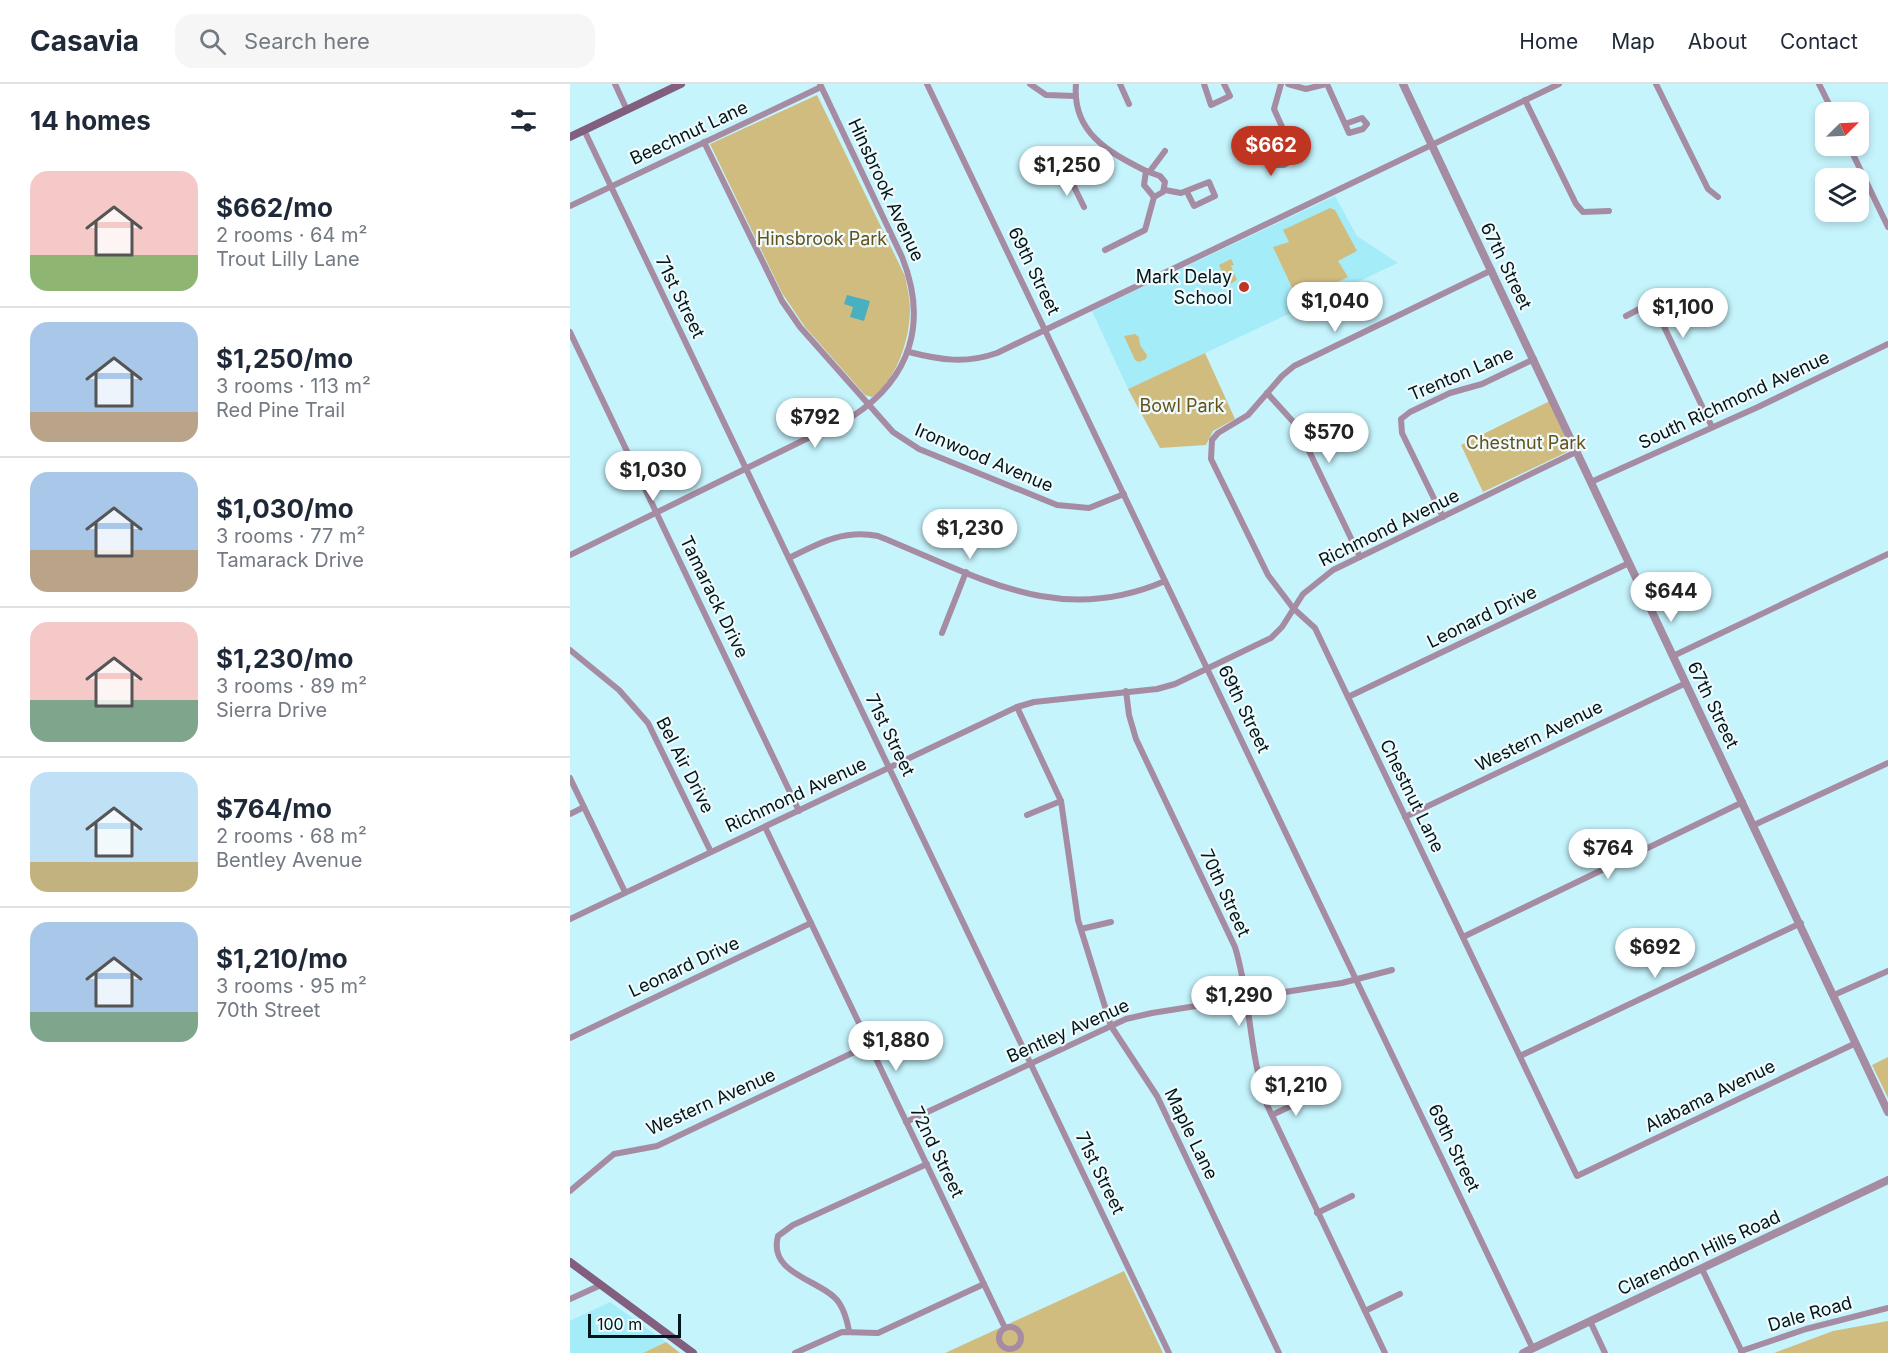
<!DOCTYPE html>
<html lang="en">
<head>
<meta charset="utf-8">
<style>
  :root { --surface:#fff; --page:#f6f6f7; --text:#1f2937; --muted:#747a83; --line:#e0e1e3; --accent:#c03422 }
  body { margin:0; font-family:Inter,sans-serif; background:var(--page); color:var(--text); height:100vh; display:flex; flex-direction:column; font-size:22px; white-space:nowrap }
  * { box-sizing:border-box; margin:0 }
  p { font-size:20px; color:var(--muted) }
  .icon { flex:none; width:33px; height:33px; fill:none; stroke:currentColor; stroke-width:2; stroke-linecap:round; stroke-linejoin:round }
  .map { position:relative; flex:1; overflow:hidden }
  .panel { display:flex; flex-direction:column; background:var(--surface); width:570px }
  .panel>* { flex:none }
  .needle { width:39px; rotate:66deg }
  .tools { position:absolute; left:1245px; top:18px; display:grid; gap:12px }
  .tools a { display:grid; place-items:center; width:54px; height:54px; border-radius:12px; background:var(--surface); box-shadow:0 3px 9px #0003; font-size:30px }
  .scale { position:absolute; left:18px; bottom:15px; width:93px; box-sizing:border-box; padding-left:6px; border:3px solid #00161a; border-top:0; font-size:16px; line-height:21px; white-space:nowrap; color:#00161a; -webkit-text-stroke:4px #effafc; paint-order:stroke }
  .price { position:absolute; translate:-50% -51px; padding:0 14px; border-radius:21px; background:#fff; color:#222; font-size:20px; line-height:39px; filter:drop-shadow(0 2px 3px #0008) }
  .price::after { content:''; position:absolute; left:50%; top:36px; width:18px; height:14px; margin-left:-9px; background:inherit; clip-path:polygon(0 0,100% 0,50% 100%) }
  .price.active { background:var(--accent); color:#fff }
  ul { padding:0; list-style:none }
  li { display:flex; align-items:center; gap:18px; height:150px; padding:0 30px }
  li+li { border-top:2px solid var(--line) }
  li span { display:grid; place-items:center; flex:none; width:168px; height:120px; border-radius:18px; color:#555 }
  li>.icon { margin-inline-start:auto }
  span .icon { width:72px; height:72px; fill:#fffc; stroke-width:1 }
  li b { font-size:26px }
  h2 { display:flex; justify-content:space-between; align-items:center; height:72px; padding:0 30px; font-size:26px }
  header { display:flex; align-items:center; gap:36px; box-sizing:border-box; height:84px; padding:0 30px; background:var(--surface); border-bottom:2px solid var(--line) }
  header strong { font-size:28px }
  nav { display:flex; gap:33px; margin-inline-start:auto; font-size:21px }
  .search { width:420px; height:54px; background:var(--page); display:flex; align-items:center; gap:15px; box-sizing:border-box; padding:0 21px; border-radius:18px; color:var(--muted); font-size:22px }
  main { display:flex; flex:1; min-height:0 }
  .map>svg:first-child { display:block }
  .built { fill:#a5ecf9 }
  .green { fill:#d1bc80 }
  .water { fill:#49b0c1 }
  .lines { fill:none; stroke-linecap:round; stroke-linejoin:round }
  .minor { stroke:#a68ca2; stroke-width:6 }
  .tertiary { stroke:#a68ca2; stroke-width:8 }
  .secondary { stroke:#835f7f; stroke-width:8 }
  .poi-dot { fill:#c03422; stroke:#effafc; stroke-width:2 }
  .labels { text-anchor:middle; stroke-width:4.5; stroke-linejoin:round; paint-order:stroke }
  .street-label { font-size:18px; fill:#00161a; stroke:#effafc }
  .park-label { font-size:18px; fill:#64521a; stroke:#effafc }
  .poi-label { font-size:18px; fill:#00161a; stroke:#effafc; text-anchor:end }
</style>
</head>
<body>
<header>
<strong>Casavia</strong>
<div class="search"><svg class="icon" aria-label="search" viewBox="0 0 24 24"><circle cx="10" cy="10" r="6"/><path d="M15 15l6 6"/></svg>Search here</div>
<nav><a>Home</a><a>Map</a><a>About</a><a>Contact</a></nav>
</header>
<main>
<section class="panel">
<h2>14 homes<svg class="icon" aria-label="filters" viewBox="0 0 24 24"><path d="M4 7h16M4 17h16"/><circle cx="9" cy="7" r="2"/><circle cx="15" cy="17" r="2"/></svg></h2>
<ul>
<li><span style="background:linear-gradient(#f6c9c9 70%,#8fb573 0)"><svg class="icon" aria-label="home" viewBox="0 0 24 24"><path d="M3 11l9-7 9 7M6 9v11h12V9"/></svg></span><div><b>$662/mo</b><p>2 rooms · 64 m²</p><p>Trout Lilly Lane</p></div></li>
<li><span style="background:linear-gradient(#a9c7e8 75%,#b9a48a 0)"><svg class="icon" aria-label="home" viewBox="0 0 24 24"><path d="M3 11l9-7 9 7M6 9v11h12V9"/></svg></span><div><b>$1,250/mo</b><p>3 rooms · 113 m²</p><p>Red Pine Trail</p></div></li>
<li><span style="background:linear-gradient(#a9c7e8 65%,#b9a48a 0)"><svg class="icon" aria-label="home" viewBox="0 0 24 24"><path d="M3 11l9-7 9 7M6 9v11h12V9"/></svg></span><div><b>$1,030/mo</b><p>3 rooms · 77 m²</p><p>Tamarack Drive</p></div></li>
<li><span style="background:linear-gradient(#f6c9c9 65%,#7fa58c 0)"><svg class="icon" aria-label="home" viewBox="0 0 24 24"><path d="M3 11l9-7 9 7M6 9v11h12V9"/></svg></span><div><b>$1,230/mo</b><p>3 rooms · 89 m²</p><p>Sierra Drive</p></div></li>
<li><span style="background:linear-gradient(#bfe0f5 75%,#c2b280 0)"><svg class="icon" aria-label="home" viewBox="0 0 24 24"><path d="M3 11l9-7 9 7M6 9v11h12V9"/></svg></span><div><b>$764/mo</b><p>2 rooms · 68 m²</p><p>Bentley Avenue</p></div></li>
<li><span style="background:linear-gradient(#a9c7e8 75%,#7fa58c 0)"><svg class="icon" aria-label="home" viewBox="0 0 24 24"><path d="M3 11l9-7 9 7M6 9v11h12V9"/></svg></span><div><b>$1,210/mo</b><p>3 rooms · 95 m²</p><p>70th Street</p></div></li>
</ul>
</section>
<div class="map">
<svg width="1318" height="1269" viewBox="0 0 1318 1269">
  <rect width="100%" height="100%" fill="#c5f4fd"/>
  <g class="built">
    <path d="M765,112L787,152L828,179L558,305L522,227Z"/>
    <path d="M40,1218L96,1258L73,1269H0V1237Z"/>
  </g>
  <g class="green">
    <path d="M247,11L335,192C337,203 340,214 340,225C340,255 327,295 302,313L295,311L235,243L212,209L140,60Z"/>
    <path d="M760,124L765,126L787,167L768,177L778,193L734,215L726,212L703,163L719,158L713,146Z"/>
    <path d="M661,175L664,181L661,182L667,196L658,201L649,181Z"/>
    <path d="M565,250L569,253L570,261L577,271L576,275L569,278L565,276L554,252Z"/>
    <path d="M635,269L665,335L643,347L636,361L590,364L558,305Z"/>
    <path d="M980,317L998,360L997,368L913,408L891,361Z"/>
    <path d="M1318,973V1014L1302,981Z"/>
    <path d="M554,1187L593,1269H375Z"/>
    <path d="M1318,1237V1269H1204L1263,1247Z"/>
    <path d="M96,1258L110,1269H73Z"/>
  </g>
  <path class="water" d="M277,211L300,217L294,237L280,233L283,223L274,220Z"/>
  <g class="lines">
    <g class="minor">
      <path d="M45,0L57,26"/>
      <path d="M357,0L963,1265"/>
      <path d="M460,0L476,11L505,12"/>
      <path d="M506,0C502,48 538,68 576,87L574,101L584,113"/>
      <path d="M550,0L559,20"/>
      <path d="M634,0L641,21L660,12L654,0"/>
      <path d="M711,0L704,25L726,74L714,81H702L696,62L716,53"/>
      <path d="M718,0L736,5L756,0"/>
      <path d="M757,0L779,49L793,45L797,40L792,34L775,40"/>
      <path d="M1086,0L1138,105L1148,113"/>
      <path d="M1249,0L1263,28"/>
      <path d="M955,16L1006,120L1013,128L1039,127"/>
      <path d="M14,46L599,1269"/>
      <path d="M134,58L212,217L230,243L323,348L349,365L487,421L519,424L554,410"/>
      <path d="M1279,62L1318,143"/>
      <path d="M490,74L514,123"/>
      <path d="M576,87L590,92L595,98L593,108L584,113"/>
      <path d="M580,87L595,67"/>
      <path d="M500,94L523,81L535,65"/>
      <path d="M595,106L611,109L639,98L645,112L624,122L617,108"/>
      <path d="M0,122L251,3"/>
      <path d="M535,166L575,146L584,113"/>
      <path d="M922,186L724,282L712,292L678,331L648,349L642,356L641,375L698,491L723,524L745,544L1007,1092L1286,959"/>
      <path d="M1056,232L1075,222L1083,224L1088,230L1142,343"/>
      <path d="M0,248L229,727"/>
      <path d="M339,268C370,276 396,280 427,269L989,0"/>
      <path d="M697,309L727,342L790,473"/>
      <path d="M1021,398L1188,323L1318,260"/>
      <path d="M873,433L832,349L831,335L840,328L880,309L912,300L964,275"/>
      <path d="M0,471L283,332C341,294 358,238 332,173L250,0"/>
      <path d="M219,474C249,459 274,445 308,452C408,492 487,544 595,497"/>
      <path d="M372,549L396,488"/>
      <path d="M0,566L49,606L78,639L141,768"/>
      <path d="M1103,572L1318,470"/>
      <path d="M556,607L559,631L566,655L665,863C681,915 679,971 697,1021L815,1269"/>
      <path d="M778,613L1059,479"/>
      <path d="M447,623L491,717L508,836L541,942L587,1012L709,1269"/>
      <path d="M0,694L55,808"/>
      <path d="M0,730L14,723"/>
      <path d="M457,731L491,717"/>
      <path d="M835,733L1116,599"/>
      <path d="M1184,741L1318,679"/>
      <path d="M195,743L435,1244"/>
      <path d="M0,835L447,623L464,618L587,605L605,600L701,554L712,543L733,510L763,486L1008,367"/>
      <path d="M511,845L541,838"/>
      <path d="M893,853L1173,718"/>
      <path d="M1264,911L1318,887"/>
      <path d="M0,954L241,839"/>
      <path d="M950,972L1231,839"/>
      <path d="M702,1031L740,1013"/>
      <path d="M336,1038L556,935L582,929L772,899L822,886"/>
      <path d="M0,1107L44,1070L87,1062L299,961"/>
      <path d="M747,1129L782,1112"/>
      <path d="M1132,1185L1172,1268"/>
      <path d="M0,1215L31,1201"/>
      <path d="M795,1227L830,1210"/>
      <path d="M1020,1237L1035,1269"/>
      <circle cx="440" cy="1254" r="11"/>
      <path d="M279,1247C277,1236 273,1221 264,1213C245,1195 198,1188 208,1152L223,1141L357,1080"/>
      <path d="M1171,1267L1236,1245L1318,1224"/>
      <path d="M225,1269L272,1248L308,1249L414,1200"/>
    </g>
    <g class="tertiary">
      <path d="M833,0L1318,1028"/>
      <path d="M953,1269L1318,1096"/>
    </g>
    <g class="secondary">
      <path d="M0,53L111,0"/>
      <path d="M0,1178L123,1269"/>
    </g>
  </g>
  <circle class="poi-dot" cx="674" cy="203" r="6"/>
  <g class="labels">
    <g class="street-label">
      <text transform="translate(119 49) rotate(-25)" y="6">Beechnut Lane</text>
      <text transform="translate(316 106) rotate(65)" y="6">Hinsbrook Avenue</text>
      <text transform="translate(936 182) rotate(64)" y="6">67th Street</text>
      <text transform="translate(464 187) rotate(64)" y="6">69th Street</text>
      <text transform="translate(110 213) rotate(64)" y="6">71st Street</text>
      <text transform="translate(891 290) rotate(-23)" y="6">Trenton Lane</text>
      <text transform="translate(1164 316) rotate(-25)" y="6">South Richmond Avenue</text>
      <text transform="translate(414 374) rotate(23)" y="6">Ironwood Avenue</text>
      <text transform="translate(819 444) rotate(-26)" y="6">Richmond Avenue</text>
      <text transform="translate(144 513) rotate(64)" y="6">Tamarack Drive</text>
      <text transform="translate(912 533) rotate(-26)" y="6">Leonard Drive</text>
      <text transform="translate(1143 621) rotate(64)" y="6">67th Street</text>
      <text transform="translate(674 625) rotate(64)" y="6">69th Street</text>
      <text transform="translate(320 651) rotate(64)" y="6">71st Street</text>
      <text transform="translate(969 652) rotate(-26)" y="6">Western Avenue</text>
      <text transform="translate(115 681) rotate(63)" y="6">Bel Air Drive</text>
      <text transform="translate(226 711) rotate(-25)" y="6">Richmond Avenue</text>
      <text transform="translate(842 712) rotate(64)" y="6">Chestnut Lane</text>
      <text transform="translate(655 809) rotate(65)" y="6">70th Street</text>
      <text transform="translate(114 883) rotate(-25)" y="6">Leonard Drive</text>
      <text transform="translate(498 947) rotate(-24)" y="6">Bentley Avenue</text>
      <text transform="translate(1140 1012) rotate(-26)" y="6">Alabama Avenue</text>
      <text transform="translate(141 1018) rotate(-24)" y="6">Western Avenue</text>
      <text transform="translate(621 1050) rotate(64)" y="6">Maple Lane</text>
      <text transform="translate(884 1064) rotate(64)" y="6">69th Street</text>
      <text transform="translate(367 1068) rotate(64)" y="6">72nd Street</text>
      <text transform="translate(530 1089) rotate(64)" y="6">71st Street</text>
      <text transform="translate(1129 1169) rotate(-25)" y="6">Clarendon Hills Road</text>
      <text transform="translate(1240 1230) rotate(-16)" y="6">Dale Road</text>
    </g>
    <g class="park-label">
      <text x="252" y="161">Hinsbrook Park</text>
      <text x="612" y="328">Bowl Park</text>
      <text x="956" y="365">Chestnut Park</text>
    </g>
    <g class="poi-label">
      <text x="662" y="199">Mark Delay<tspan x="662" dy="21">School</tspan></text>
    </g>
  </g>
</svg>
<div class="tools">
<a><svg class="needle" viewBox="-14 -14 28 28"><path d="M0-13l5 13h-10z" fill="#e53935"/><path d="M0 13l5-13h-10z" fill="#747a83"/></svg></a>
<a><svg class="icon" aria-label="layers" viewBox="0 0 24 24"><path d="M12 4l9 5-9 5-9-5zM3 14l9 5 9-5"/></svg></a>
</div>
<div class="scale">100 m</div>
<b class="price active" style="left:701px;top:93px">$662</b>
<b class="price" style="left:497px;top:113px">$1,250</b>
<b class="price" style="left:765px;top:249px">$1,040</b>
<b class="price" style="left:1113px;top:255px">$1,100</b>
<b class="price" style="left:245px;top:365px">$792</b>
<b class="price" style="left:759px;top:380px">$570</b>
<b class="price" style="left:83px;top:418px">$1,030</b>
<b class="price" style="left:400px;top:476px">$1,230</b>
<b class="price" style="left:1101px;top:539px">$644</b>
<b class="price" style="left:1038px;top:796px">$764</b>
<b class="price" style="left:1085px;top:895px">$692</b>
<b class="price" style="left:669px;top:943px">$1,290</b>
<b class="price" style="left:326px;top:988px">$1,880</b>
<b class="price" style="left:726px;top:1033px">$1,210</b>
</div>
</main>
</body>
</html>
